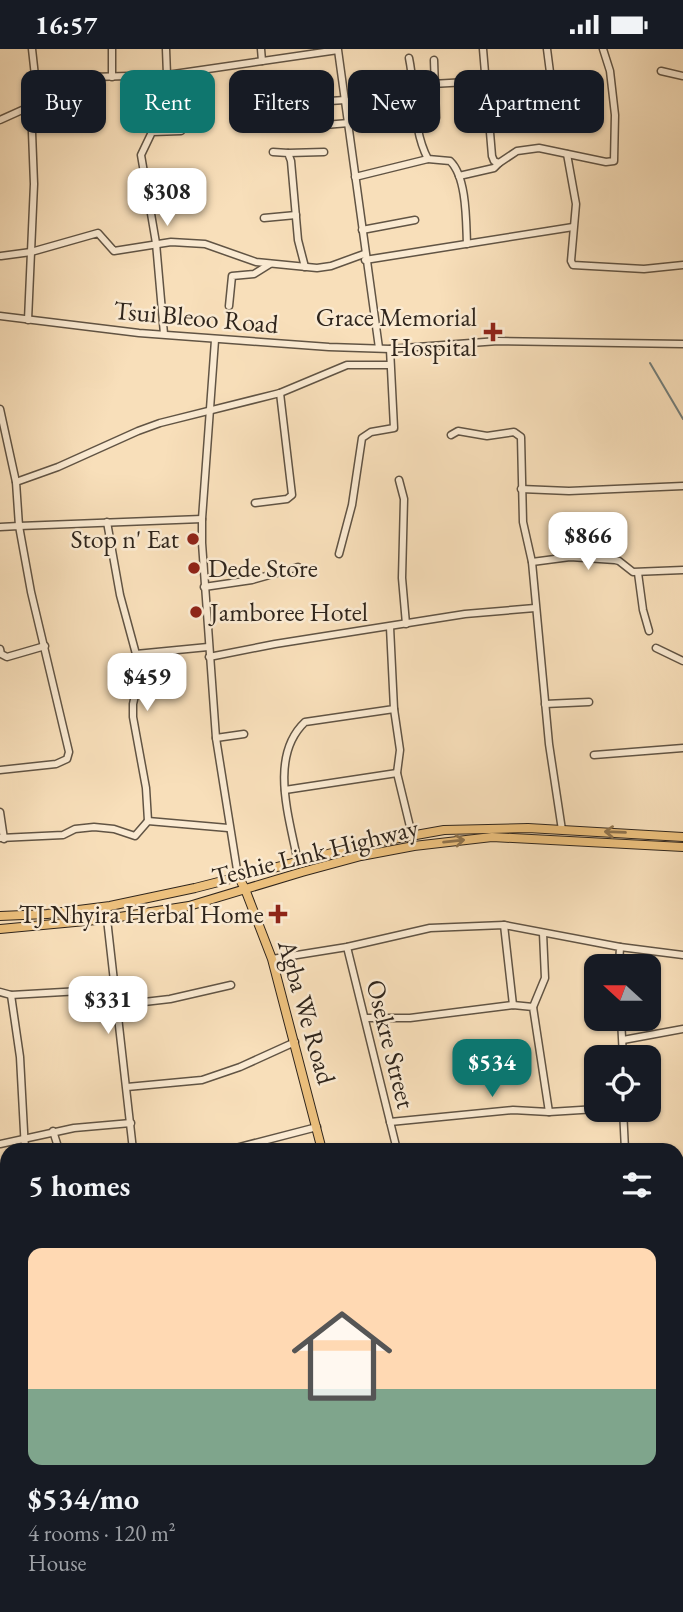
<!DOCTYPE html>
<html lang="en">
<head>
<meta charset="utf-8">
<style>
  :root { --surface:#171b24; --page:#242831; --text:#f1f3f6; --muted:#9ea1a6; --line:#363941; --accent:#0f766e }
  body { margin:0; font-family:"EB Garamond",serif; background:var(--page); color:var(--text); height:100vh; display:flex; flex-direction:column; font-size:26px; white-space:nowrap }
  * { box-sizing:border-box; margin:0 }
  p { font-size:23px; color:var(--muted) }
  .icon { flex:none; width:38px; height:38px; fill:none; stroke:currentColor; stroke-width:2; stroke-linecap:round; stroke-linejoin:round }
  .map { position:relative; flex:1; overflow:hidden }
  .details { position:absolute; left:0px; top:1094px; width:684px; height:471px; display:flex; flex-direction:column; background:var(--surface); border-radius:21px 21px 0 0; box-shadow:0 2px 5px #0004 }
  .details>* { flex:none }
  .hud { position:absolute; left:21px; top:21px; width:642px; height:63px; display:flex; gap:14px }
  .needle { width:46px; rotate:291deg }
  .tools { position:absolute; left:584px; top:905px; display:grid; gap:14px }
  .tools a { display:grid; place-items:center; width:77px; height:77px; border-radius:14px; background:var(--surface); box-shadow:0 2px 5px #0004; font-size:35px }
  .price { position:absolute; translate:-50% -60px; padding:0 16px; border-radius:14px; background:#fff; color:#222; font-size:23px; line-height:46px; filter:drop-shadow(0 2px 4px #0008) }
  .price::after { content:''; position:absolute; left:50%; top:42px; width:21px; height:16px; margin-left:-10px; background:inherit; clip-path:polygon(0 0,100% 0,50% 100%) }
  .price.selected { background:var(--accent); color:#fff }
  ul { padding:0; list-style:none }
  li { display:grid; align-content:center; gap:14px; height:371px; padding:0 28px }
  li+li { border-top:2px solid var(--line) }
  li span { display:grid; place-items:center; height:217px; border-radius:14px; color:#555 }
  li>.icon { margin-inline-start:auto }
  span .icon { width:126px; height:126px; fill:#fffc; stroke-width:1 }
  li b { font-size:30px }
  h2 { display:flex; justify-content:space-between; align-items:center; height:84px; padding:0 28px; font-size:30px }
  .pill { padding:0 24px; border-radius:14px; background:var(--surface); box-shadow:0 2px 5px #0004; font-size:24px; line-height:63px }
  .pill.selected { background:var(--accent); color:#fff }
  .status { display:flex; justify-content:space-between; align-items:center; height:49px; padding:0 35px; background:var(--surface); direction:ltr }
  .status svg { height:19px; fill:currentColor }
  .map>svg:first-child { display:block }
  .lines { fill:none; stroke-linecap:round; stroke-linejoin:round }
  .stream { stroke:#737e7a; stroke-width:2 }
  .minor-casing { stroke:#615444; stroke-width:9 }
  .major-casing { stroke:#2f251c; stroke-width:10 }
  .minor { stroke:#faead2; stroke-width:6 }
  .major { stroke:#ecc07d; stroke-width:8 }
  .oneway { stroke:#8e724c }
  .poi-dot { fill:#8f2418; stroke:#faead2; stroke-width:2.5 }
  .labels { text-anchor:middle; stroke-width:5; stroke-linejoin:round; paint-order:stroke }
  .street-label { font-size:26px; fill:#2f251c; stroke:#faead2 }
  .poi-label { font-size:26px; fill:#2f251c; stroke:#faead2; text-anchor:end }
</style>
</head>
<body>
<div class="status"><b>16:57</b><svg viewBox="0 0 49 12"><path d="M0 12V9h3v3zM5 12V6h3v6zM10 12V3h3v9zM15 12V0h3v12zM26 1h20v11H26zM47 4h2v5h-2z"/></svg></div>
<div class="map">
<svg width="683" height="1563" viewBox="0 0 683 1563">
  <rect width="100%" height="100%" fill="#f8dfba"/>
  <filter id="stains"><feTurbulence type="fractalNoise" baseFrequency=".00286" numOctaves="4"/><feColorMatrix values="0 0 0 0 .2 0 0 0 0 .09 0 0 0 0 .02 0 0 0 .5 -.17"/></filter>
  <radialGradient id="worn" r=".72"><stop offset=".6" stop-color="#630" stop-opacity="0"/><stop offset="1" stop-color="#630" stop-opacity=".3"/></radialGradient>
  <g class="lines">
    <path class="stream" d="M650,314L683,370"/>
    <defs>
      <g id="minor">
        <path d="M112,0V28"/>
        <path d="M166,0L167,26"/>
        <path d="M261,0L262,12"/>
        <path d="M483,0L492,107L494,112L499,114L517,102L539,99L606,113L614,112L615,66L610,22L603,0"/>
        <path d="M547,0L551,31"/>
        <path d="M409,9C416,42 412,80 428,110L450,112C467,128 466,173 467,195"/>
        <path d="M434,11L436,69"/>
        <path d="M661,22L683,27"/>
        <path d="M35,27L91,28L167,26L338,1L379,299"/>
        <path d="M414,36L485,32"/>
        <path d="M314,53L345,51"/>
        <path d="M0,71L31,57"/>
        <path d="M312,77L349,74"/>
        <path d="M273,103L288,104L291,112L298,191L305,218"/>
        <path d="M288,104L324,103"/>
        <path d="M567,105L576,155L571,212L573,216L644,220L683,216"/>
        <path d="M459,127L494,119L499,114"/>
        <path d="M355,128L428,110"/>
        <path d="M264,169L296,166"/>
        <path d="M362,181L415,171"/>
        <path d="M1,207L31,203L98,184L114,202L171,193L205,195L256,213L317,219L331,217L364,205"/>
        <path d="M365,211L573,178"/>
        <path d="M229,257L232,227L254,225L270,215"/>
        <path d="M0,267L139,284L329,298L390,300L498,292L683,295"/>
        <path d="M28,271L34,135L31,57L35,27L32,0"/>
        <path d="M164,285L156,194L141,106L152,83L181,82"/>
        <path d="M215,291L202,470V494L216,689L238,827"/>
        <path d="M0,360L16,433"/>
        <path d="M451,386L458,382L487,387L514,383L521,388L523,473L532,513L549,695L562,781"/>
        <path d="M399,431L404,450L402,529L406,575"/>
        <path d="M521,440L569,442L683,437"/>
        <path d="M255,454L287,450L292,446L280,344"/>
        <path d="M202,470L19,477L16,433L58,418L138,382L160,374L280,344L347,316H389"/>
        <path d="M107,473L120,546L136,605"/>
        <path d="M0,478L19,477L31,543L69,703L67,710L56,715L0,721"/>
        <path d="M339,505L352,456L362,389L371,383L394,379L390,300"/>
        <path d="M532,513L570,508L615,511L619,512L633,523L683,521"/>
        <path d="M638,524L643,561L649,582"/>
        <path d="M204,538L252,531L298,518"/>
        <path d="M656,599L683,612"/>
        <path d="M0,600L1,605L7,608L45,597"/>
        <path d="M209,608L275,595L465,565L535,559"/>
        <path d="M545,655L589,653"/>
        <path d="M394,660L400,701L397,724L412,786"/>
        <path d="M216,689L244,685"/>
        <path d="M594,706L683,699"/>
        <path d="M285,741L397,724"/>
        <path d="M0,763L4,790"/>
        <path d="M148,772L146,739L133,668V655L138,633L136,605L208,598"/>
        <path d="M0,789L63,786L75,780L94,778L114,780L135,787L148,772L228,779"/>
        <path d="M298,814C290,770 268,708 305,673L394,660L390,578"/>
        <path d="M107,870L133,1101"/>
        <path d="M504,876L513,956"/>
        <path d="M347,898L397,1101"/>
        <path d="M620,898L683,906"/>
        <path d="M272,910L347,898L430,879L504,876L620,898L619,917"/>
        <path d="M0,943L11,946L116,940"/>
        <path d="M11,946L20,1008L25,1101"/>
        <path d="M118,956L170,950L231,936"/>
        <path d="M533,958L545,929L543,884"/>
        <path d="M365,969H410L513,956L533,958L549,1063"/>
        <path d="M621,970L623,1008"/>
        <path d="M623,991L683,980"/>
        <path d="M127,1038L202,1031L240,1018L295,993"/>
        <path d="M623,1060L625,1101"/>
        <path d="M390,1073L513,1061L549,1063L597,1060"/>
        <path d="M53,1082L59,1101"/>
        <path d="M0,1095L74,1079L131,1074"/>
        <path d="M228,1101L317,1078"/>
        <path d="M677,1222H683"/>
        <path d="M677,1287L683,1285"/>
        <path d="M677,1351L683,1348"/>
        <path d="M0,1357L7,1365"/>
        <path d="M0,1400L7,1394"/>
        <path d="M677,1417L683,1414"/>
        <path d="M0,1425V1431"/>
        <path d="M0,1446L7,1457"/>
        <path d="M677,1528L683,1542"/>
        <path d="M125,1558V1563"/>
        <path d="M278,1558L283,1563"/>
        <path d="M361,1558L366,1563"/>
        <path d="M491,1558L495,1563"/>
        <path d="M236,1563L244,1558"/>
        <path d="M517,1563L522,1558"/>
        <path d="M615,1563L616,1558"/>
      </g>
      <g id="major">
        <path d="M238,827L245,840L272,910L322,1101"/>
        <path d="M0,867L47,865L110,857L195,839L371,794L444,781L528,779L683,788"/>
        <path d="M0,880L107,870L189,857L302,823L361,807L414,797L492,788L683,798"/>
        <path d="M32,1563L37,1558"/>
      </g>
    </defs>
    <use href="#minor" class="minor-casing"/>
    <use href="#major" class="major-casing"/>
    <use href="#minor" class="minor"/>
    <use href="#major" class="major"/>
  </g>
  <defs><path id="oneway-shaft" d="M-6 0H5M1.5-3L5.5 0L1.5 3" fill="none" stroke-width="1.6" stroke-linecap="round" stroke-linejoin="round" transform="scale(1.75)"/></defs>
  <g class="oneway">
    <use href="#oneway-shaft" transform="translate(615 783) rotate(-178)"/>
    <use href="#oneway-shaft" transform="translate(454 792) rotate(-6)"/>
  </g>
  <g class="poi-dot">
    <path d="M489.5 272.5h7v7h7v7h-7v7h-7v-7h-7v-7h7z"/>
    <circle cx="193" cy="490" r="7"/>
    <circle cx="194" cy="519" r="7"/>
    <circle cx="196" cy="563" r="7"/>
    <path d="M274.5 854.5h7v7h7v7h-7v7h-7v-7h-7v-7h7z"/>
  </g>
  <g class="labels">
    <g class="street-label">
      <text transform="translate(196 268) rotate(5)" y="9">Tsui Bleoo Road</text>
      <text transform="translate(315 803) rotate(-14)" y="9">Teshie Link Highway</text>
      <text transform="translate(307 963) rotate(74)" y="9">Agba We Road</text>
      <text transform="translate(391 995) rotate(76)" y="9">Osekre Street</text>
    </g>
    <g class="poi-label">
      <text x="477" y="277">Grace Memorial<tspan x="477" dy="30">Hospital</tspan></text>
      <text x="179" y="499">Stop n' Eat</text>
      <text x="208" y="528" text-anchor="start">Dede Store</text>
      <text x="210" y="572" text-anchor="start">Jamboree Hotel</text>
      <text x="264" y="874">TJ Nhyira Herbal Home</text>
    </g>
  </g>
  <rect width="100%" height="100%" filter="url(#stains)"/>
  <rect width="100%" height="100%" fill="url(#worn)"/>
</svg>
<div class="tools">
<a><svg class="needle" viewBox="-14 -14 28 28"><path d="M0-13l5 13h-10z" fill="#e53935"/><path d="M0 13l5-13h-10z" fill="#9ea1a6"/></svg></a>
<a><svg class="icon" aria-label="locate" viewBox="0 0 24 24"><circle cx="12" cy="12" r="6"/><path d="M12 2v4M12 18v4M2 12h4M18 12h4"/></svg></a>
</div>
<b class="price" style="left:167px;top:179px">$308</b>
<b class="price" style="left:588px;top:523px">$866</b>
<b class="price" style="left:147px;top:664px">$459</b>
<b class="price" style="left:108px;top:987px">$331</b>
<b class="price selected" style="left:492px;top:1050px">$534</b>
<div class="hud">
<a class="pill">Buy</a>
<a class="pill selected">Rent</a>
<a class="pill">Filters</a>
<a class="pill">New</a>
<a class="pill">Apartment</a>
</div>
<section class="details">
<h2>5 homes<svg class="icon" aria-label="filters" viewBox="0 0 24 24"><path d="M4 7h16M4 17h16"/><circle cx="9" cy="7" r="2"/><circle cx="15" cy="17" r="2"/></svg></h2>
<ul>
<li><span style="background:linear-gradient(#ffd9b3 65%,#7fa58c 0)"><svg class="icon" aria-label="home" viewBox="0 0 24 24"><path d="M3 11l9-7 9 7M6 9v11h12V9"/></svg></span><div><b>$534/mo</b><p>4 rooms · 120 m²</p><p>House</p></div></li>
</ul>
</section>
</div>
</body>
</html>
